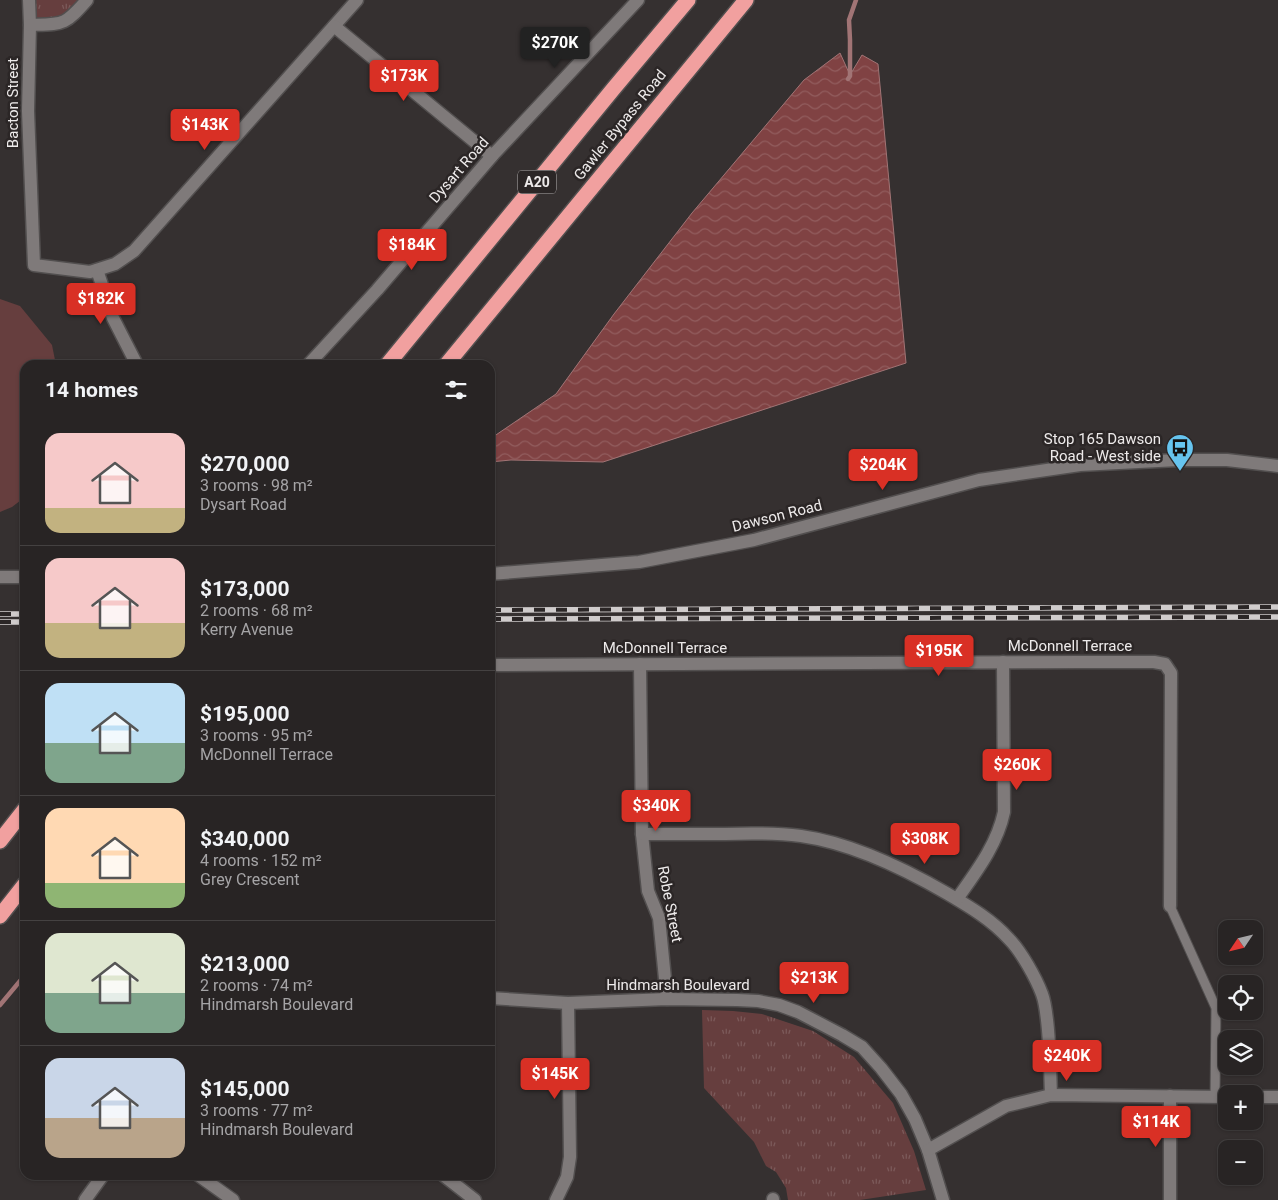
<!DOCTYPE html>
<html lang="en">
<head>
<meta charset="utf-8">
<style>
  :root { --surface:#282424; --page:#302c2c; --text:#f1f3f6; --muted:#a5a4a6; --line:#444141; --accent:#d93025 }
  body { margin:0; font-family:Roboto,sans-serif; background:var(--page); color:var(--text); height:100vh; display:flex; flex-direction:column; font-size:19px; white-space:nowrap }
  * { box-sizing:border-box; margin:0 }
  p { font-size:16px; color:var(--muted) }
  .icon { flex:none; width:28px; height:28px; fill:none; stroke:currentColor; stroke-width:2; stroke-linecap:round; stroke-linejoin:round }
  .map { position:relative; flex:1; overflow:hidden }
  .panel { position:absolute; left:20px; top:360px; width:475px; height:820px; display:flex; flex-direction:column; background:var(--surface); border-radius:15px; box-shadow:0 1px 4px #0004,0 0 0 1px var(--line) }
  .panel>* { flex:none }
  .needle { width:32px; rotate:235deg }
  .controls { position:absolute; left:1218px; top:920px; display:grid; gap:10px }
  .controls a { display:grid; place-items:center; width:45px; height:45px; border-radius:10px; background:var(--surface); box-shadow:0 1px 4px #0004,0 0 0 1px var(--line); font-size:25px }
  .price { position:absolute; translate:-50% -42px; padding:0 11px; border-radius:5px; background:var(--accent); color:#fff; font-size:16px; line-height:32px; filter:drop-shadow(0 1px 2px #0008) }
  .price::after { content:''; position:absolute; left:50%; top:30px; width:15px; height:11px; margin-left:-8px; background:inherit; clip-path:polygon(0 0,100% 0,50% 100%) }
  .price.active { background:#222; color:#fff }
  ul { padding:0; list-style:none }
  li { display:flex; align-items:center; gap:15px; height:125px; padding:0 25px }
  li+li { border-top:1px solid var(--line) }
  li span { display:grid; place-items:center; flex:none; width:140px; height:100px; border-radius:15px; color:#555 }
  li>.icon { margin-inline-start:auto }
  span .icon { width:60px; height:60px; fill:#fffc; stroke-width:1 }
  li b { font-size:21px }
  h2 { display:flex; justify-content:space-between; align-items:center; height:60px; padding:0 25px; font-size:21px }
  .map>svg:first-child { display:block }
  .park { fill:url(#park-tufts) }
  .pitch { fill:#663e3e }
  .water { fill:url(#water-waves); stroke:#a17475 }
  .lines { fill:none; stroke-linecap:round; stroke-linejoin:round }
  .stream { stroke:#a17475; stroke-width:4.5 }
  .service-casing { stroke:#524f4f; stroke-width:11 }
  .minor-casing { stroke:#524f4f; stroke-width:15 }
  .tertiary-casing { stroke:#524f4f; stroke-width:15 }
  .motorway-casing { stroke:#524f4f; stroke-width:18 }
  .service { stroke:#7f7a7a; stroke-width:9 }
  .minor { stroke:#7f7a7a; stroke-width:12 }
  .tertiary { stroke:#7f7a7a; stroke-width:12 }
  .motorway { stroke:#f1a09f; stroke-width:15 }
  .rail-casing { stroke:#d0cccc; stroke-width:5.5 }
  .rail { stroke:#2b2626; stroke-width:4; stroke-dasharray:11; stroke-linecap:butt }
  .labels { text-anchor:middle; stroke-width:5; stroke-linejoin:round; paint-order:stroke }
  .shield { fill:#2b2626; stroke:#b3afaf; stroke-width:1 }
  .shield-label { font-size:14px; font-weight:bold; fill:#edeaea }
  .street-label { font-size:15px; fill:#edeaea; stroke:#2b2626 }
  .poi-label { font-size:15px; fill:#edeaea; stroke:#2b2626; text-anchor:end }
</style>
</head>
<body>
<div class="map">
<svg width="1278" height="1200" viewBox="0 0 1278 1200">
  <defs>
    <pattern id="park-tufts" width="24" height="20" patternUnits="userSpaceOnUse" patternTransform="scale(1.25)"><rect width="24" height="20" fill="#663e3e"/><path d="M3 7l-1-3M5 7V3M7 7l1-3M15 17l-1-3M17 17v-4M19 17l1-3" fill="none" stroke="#7c5a5a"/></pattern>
    <pattern id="water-waves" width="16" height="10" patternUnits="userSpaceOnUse" patternTransform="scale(1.25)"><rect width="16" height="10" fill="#804243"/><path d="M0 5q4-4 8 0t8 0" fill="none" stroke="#925d5e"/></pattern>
  </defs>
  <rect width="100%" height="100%" fill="#353030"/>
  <g class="park">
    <path d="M29,0H87L74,15L30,25Z"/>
    <path d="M702,1010L733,1011L762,1014L813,1031L854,1057L893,1103L914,1151L926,1190L860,1200H788L786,1188L776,1172L766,1166L754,1142L704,1088Z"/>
  </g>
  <path class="pitch" d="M0,299L20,306L52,345L56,365H25V497L12,507L0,512Z"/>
  <path class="water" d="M840,53L850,75L862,55L878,64L906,363L603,462L511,460L490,462V439L556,394L614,314L692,213L804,80Z"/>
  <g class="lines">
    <g class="stream">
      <path d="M848,79L850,76V40L849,20L856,0"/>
      <path d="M0,1005L25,975"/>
    </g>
    <defs>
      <path id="service" d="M1170,906L1216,1008L1215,1097"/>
      <g id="minor">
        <path d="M29,0L30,25L28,111L34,265L90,272L115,264L134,251L357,0"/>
        <path d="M30,25C64,24 64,26 87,0"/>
        <path d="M334,26L492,156"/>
        <path d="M97,270L113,318L137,365"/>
        <path d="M308,365L377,290L492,156L638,0"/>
        <path d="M490,574L639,562L754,540L979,480L1080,465L1178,460H1227L1278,466"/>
        <path d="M640,664L642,834L648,891L659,918L667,999"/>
        <path d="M490,665L1081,662H1154L1165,664L1171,673L1170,906"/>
        <path d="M642,834C670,834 698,834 725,834C751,833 776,833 801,836C851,843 905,869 948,894C970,907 992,920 1009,939C1021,951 1036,978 1042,994C1045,1002 1046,1011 1047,1020C1050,1045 1050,1070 1051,1095"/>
        <path d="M957,899C976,872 997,845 1004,812L1003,662"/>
        <path d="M490,998L568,1003L667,999L737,1000L758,1001L779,1005L798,1012L842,1035L862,1047L881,1068L901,1094L915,1119L928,1150L943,1200"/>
        <path d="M1170,1096V1200"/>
        <path d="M1254,1097H1278"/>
        <path d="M928,1150L1006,1106L1051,1095L1226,1097"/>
        <path d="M198,1175L233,1200"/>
        <path d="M443,1175L475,1200"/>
        <path d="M773,1199V1200"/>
        <path d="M85,1200L103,1175"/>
        <path d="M556,1200L567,1177L570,1157L568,1003"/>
      </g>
      <path id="tertiary" d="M0,577H25"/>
      <g id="motorway">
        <path d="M387,365L614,88L688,0"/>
        <path d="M446,365L746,0"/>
        <path d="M0,841L25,809"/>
        <path d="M0,916L25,884"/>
      </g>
    </defs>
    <use href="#service" class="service-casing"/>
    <use href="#minor" class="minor-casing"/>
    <use href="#tertiary" class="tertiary-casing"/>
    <use href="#motorway" class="motorway-casing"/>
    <use href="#service" class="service"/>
    <use href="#minor" class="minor"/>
    <use href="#tertiary" class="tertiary"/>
    <use href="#motorway" class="motorway"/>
    <defs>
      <g id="rail">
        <path d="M490,610L1278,607"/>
        <path d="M0,614H25"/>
        <path d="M490,619L1278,617"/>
        <path d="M0,622H25"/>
      </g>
    </defs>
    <use href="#rail" class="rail-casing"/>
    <use href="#rail" class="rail"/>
  </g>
  <defs>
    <symbol id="bus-pin" viewBox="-11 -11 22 30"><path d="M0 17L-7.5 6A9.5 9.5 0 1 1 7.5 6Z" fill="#66c4ef" stroke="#2b2626"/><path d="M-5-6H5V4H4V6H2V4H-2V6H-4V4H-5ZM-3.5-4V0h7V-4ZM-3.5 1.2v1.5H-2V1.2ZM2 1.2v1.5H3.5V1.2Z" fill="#111"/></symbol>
  </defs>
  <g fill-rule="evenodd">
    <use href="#bus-pin" x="1164" y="432" width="32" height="43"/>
  </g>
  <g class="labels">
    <rect class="shield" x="518" y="170.5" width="38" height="23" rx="4"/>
    <g class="shield-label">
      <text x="537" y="187">A20</text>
    </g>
    <g class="street-label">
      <text transform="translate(13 103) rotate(-90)" y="5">Bacton Street</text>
      <text transform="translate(620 125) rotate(-51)" y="5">Gawler Bypass Road</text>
      <text transform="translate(459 170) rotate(-49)" y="5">Dysart Road</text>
      <text transform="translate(777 516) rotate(-14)" y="5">Dawson Road</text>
      <text x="1070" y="651">McDonnell Terrace</text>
      <text x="665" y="653">McDonnell Terrace</text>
      <text transform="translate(670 904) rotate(79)" y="5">Robe Street</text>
      <text x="678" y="990">Hindmarsh Boulevard</text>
    </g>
    <g class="poi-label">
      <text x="1161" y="444">Stop 165 Dawson<tspan x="1161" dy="17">Road - West side</tspan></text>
    </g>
  </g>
</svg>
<div class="controls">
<a><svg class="needle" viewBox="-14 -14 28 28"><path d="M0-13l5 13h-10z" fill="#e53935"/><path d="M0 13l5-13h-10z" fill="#a5a4a6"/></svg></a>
<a><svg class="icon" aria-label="locate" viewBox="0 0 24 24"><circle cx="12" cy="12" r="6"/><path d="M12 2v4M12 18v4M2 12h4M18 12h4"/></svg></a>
<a><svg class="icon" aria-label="layers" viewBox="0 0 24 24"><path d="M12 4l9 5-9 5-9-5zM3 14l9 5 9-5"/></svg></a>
<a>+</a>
<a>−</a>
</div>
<b class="price active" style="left:555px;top:69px">$270K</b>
<b class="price" style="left:404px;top:102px">$173K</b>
<b class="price" style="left:205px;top:151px">$143K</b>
<b class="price" style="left:412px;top:271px">$184K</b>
<b class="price" style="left:101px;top:325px">$182K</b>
<b class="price" style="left:883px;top:491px">$204K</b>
<b class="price" style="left:939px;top:677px">$195K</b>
<b class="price" style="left:1017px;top:791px">$260K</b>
<b class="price" style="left:656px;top:832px">$340K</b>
<b class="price" style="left:925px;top:865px">$308K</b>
<b class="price" style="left:814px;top:1004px">$213K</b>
<b class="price" style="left:1067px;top:1082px">$240K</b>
<b class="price" style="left:555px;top:1100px">$145K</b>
<b class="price" style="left:1156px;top:1148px">$114K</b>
<section class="panel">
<h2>14 homes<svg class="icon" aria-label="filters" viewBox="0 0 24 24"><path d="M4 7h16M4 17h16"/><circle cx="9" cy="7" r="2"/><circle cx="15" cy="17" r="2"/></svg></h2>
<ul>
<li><span style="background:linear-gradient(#f6c9c9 75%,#c2b280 0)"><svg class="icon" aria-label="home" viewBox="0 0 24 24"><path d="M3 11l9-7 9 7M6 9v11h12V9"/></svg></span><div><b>$270,000</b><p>3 rooms · 98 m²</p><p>Dysart Road</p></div></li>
<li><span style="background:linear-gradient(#f6c9c9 65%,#c2b280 0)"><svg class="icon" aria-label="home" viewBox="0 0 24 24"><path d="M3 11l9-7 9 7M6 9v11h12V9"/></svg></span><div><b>$173,000</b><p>2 rooms · 68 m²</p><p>Kerry Avenue</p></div></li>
<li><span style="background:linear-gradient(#bfe0f5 60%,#7fa58c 0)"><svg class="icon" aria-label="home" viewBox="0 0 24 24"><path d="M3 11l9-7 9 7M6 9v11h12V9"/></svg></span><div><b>$195,000</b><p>3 rooms · 95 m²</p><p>McDonnell Terrace</p></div></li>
<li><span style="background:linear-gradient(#ffd9b3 75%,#8fb573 0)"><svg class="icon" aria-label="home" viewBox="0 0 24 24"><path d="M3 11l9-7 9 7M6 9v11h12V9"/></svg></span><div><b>$340,000</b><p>4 rooms · 152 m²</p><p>Grey Crescent</p></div></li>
<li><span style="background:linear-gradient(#dfe7d0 60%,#7fa58c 0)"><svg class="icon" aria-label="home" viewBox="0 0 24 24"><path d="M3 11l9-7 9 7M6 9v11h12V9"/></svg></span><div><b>$213,000</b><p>2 rooms · 74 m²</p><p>Hindmarsh Boulevard</p></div></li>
<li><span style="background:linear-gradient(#c9d6e8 60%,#b9a48a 0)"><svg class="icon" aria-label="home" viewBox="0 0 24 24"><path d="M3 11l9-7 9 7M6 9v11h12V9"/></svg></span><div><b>$145,000</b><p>3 rooms · 77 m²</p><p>Hindmarsh Boulevard</p></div></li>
</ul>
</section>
</div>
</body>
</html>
